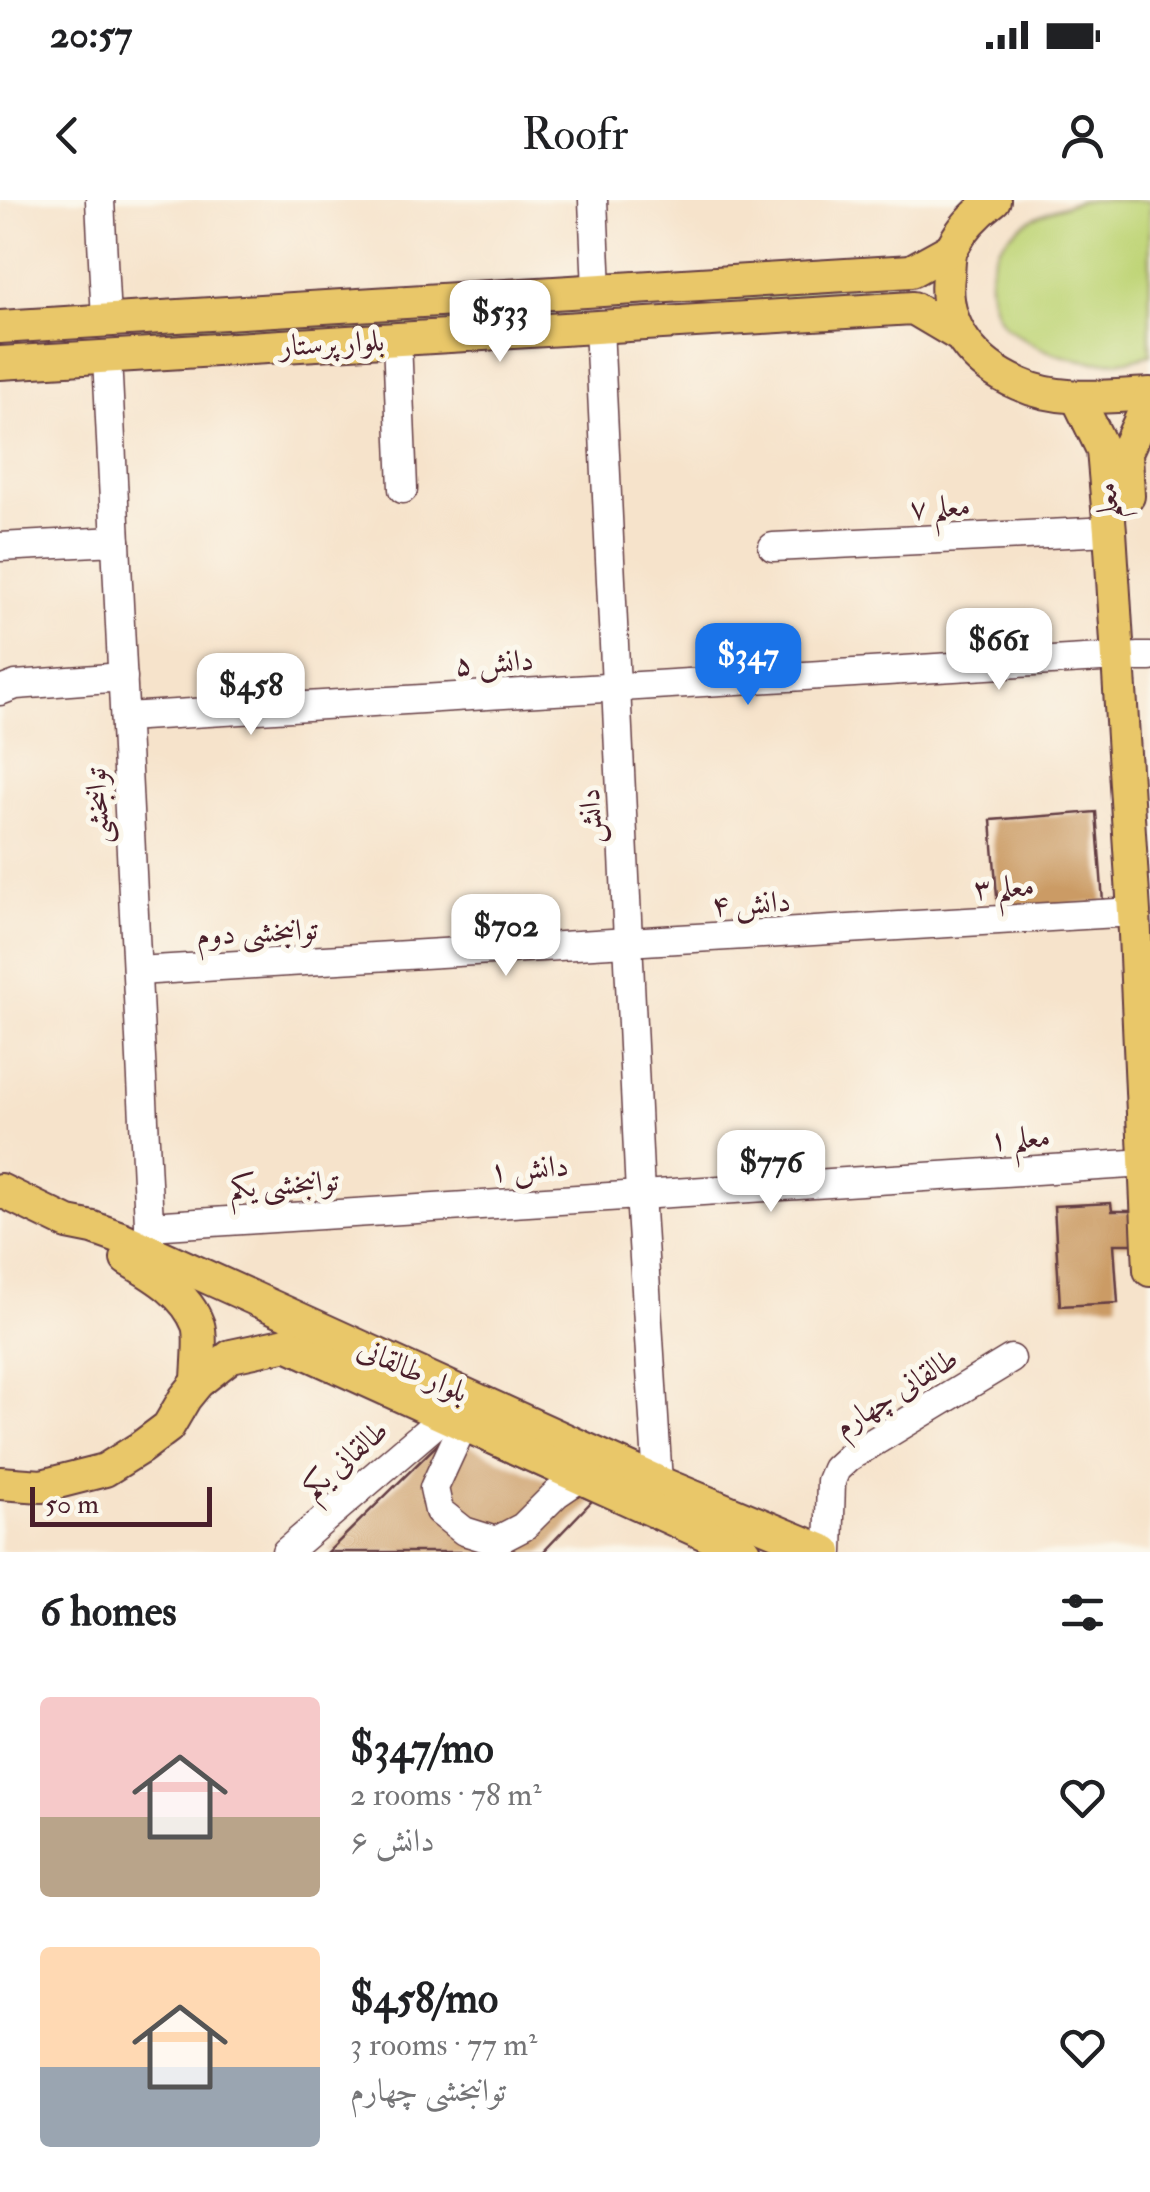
<!DOCTYPE html>
<html lang="en">
<head>
<meta charset="utf-8">
<style>
  :root { --surface:#fff; --page:#f6f6f6; --text:#202124; --muted:#757577; --accent:#1a73e8 }
  body { margin:0; font-family:"IM FELL Double Pica",Amiri,serif; background:var(--page); color:var(--text); height:100vh; display:flex; flex-direction:column; font-size:38px; white-space:nowrap }
  * { box-sizing:border-box; margin:0 }
  p { font-size:32px; color:var(--muted) }
  .icon { flex:none; width:55px; height:55px; fill:none; stroke:currentColor; stroke-width:2; stroke-linecap:round; stroke-linejoin:round }
  .map { position:relative; height:1352px; overflow:hidden }
  .side { display:flex; flex-direction:column; background:var(--surface); flex:1 }
  .side>* { flex:none }
  .scale { position:absolute; left:30px; bottom:25px; width:182px; box-sizing:border-box; padding-left:10px; border:5px solid #4a1f2b; border-top:0; font-size:28px; line-height:35px; white-space:nowrap; color:#4a1f2b; -webkit-text-stroke:8px #fbf7ec; paint-order:stroke }
  .price { position:absolute; translate:-50% -85px; padding:0 22px; border-radius:20px; background:#fff; color:#222; font-size:32px; line-height:65px; filter:drop-shadow(0 2px 5px #0008) }
  .price::after { content:''; position:absolute; left:50%; top:60px; width:30px; height:22px; margin-left:-15px; background:inherit; clip-path:polygon(0 0,100% 0,50% 100%) }
  .price.current { background:var(--accent); color:#fff }
  ul { padding:0; list-style:none }
  li { display:flex; align-items:center; gap:30px; height:250px; padding:0 40px }
  li span { display:grid; place-items:center; flex:none; width:280px; height:200px; border-radius:10px; color:#555 }
  li>.icon { margin-inline-start:auto }
  span .icon { width:120px; height:120px; fill:#fffc; stroke-width:1 }
  li b { font-size:42px }
  h2 { display:flex; justify-content:space-between; align-items:center; height:120px; padding:0 40px; font-size:42px }
  .status { display:flex; justify-content:space-between; align-items:center; height:70px; padding:0 50px; background:var(--surface); direction:ltr }
  .status svg { height:28px; fill:currentColor }
  header { display:flex; justify-content:space-between; align-items:center; height:130px; padding:0 40px; background:var(--surface); font-size:45px; font-weight:600 }
  .map>svg:first-child { display:block }
  .green { fill:#c0d578; stroke:#857a52; stroke-width:2.5 }
  .building { fill:#cb9b65 }
  .lines { fill:none; stroke-linecap:round; stroke-linejoin:round }
  .minor-casing { stroke:#643c43; stroke-width:31 }
  .major-casing { stroke:#643c43; stroke-width:36 }
  .minor { stroke:#fff; stroke-width:28 }
  .major { stroke:#e9c769; stroke-width:32 }
  .labels { text-anchor:middle; stroke-width:10; stroke-linejoin:round; paint-order:stroke }
  .street-label { font-size:30px; fill:#4a1f2b; stroke:#fbf7ec }
</style>
</head>
<body>
<div class="status"><b>20:57</b><svg viewBox="0 0 49 12"><path d="M0 12V9h3v3zM5 12V6h3v6zM10 12V3h3v9zM15 12V0h3v12zM26 1h20v11H26zM47 4h2v5h-2z"/></svg></div>
<header><svg class="icon" aria-label="back" viewBox="0 0 24 24"><path d="M15 5l-7 7 7 7"/></svg>Roofr<svg class="icon" aria-label="person" viewBox="0 0 24 24"><circle cx="12" cy="8" r="4"/><path d="M4 21q1-7 8-7t8 7"/></svg></header>
<div class="map">
<svg width="1150" height="1352" viewBox="0 0 1150 1352">
  <rect width="100%" height="100%" fill="#fbf7ec"/>
  <filter id="ink" filterUnits="userSpaceOnUse"><feTurbulence type="fractalNoise" baseFrequency=".01" numOctaves="2"/><feDisplacementMap in="SourceGraphic" scale="20" xChannelSelector="R" yChannelSelector="G"/><feConvolveMatrix kernelMatrix="1 2 1 2 8 2 1 2 1" color-interpolation-filters="sRGB"/></filter>
  <filter id="wash" filterUnits="userSpaceOnUse"><feTurbulence type="fractalNoise" baseFrequency=".0048" numOctaves="4" result="noise"/><feDisplacementMap in="SourceGraphic" scale="40" xChannelSelector="R" yChannelSelector="G"/><feGaussianBlur stdDeviation="2.25" result="paint"/><feColorMatrix in="noise" values="0 0 0 0 0 0 0 0 0 0 0 0 0 0 0 0 0 1.4 0 .05"/><feComposite in="paint" operator="in"/></filter>
  <g filter="url(#wash)">
    <rect width="100%" height="100%" fill="#f6e3cb"/>
    <g class="green">
      <path d="M1084,0H1150V155C1106,169 1056,161 1018,135C1017,134 1006,127 1005,126C995,114 991,98 990,84C987,32 1043,10 1084,0Z"/>
      <path d="M907,82L909,88L906,98L609,112V101Z"/>
      <path d="M579,99L583,120L135,146L130,136L134,126Z"/>
    </g>
    <g id="blocks">
      <g class="building">
        <path d="M1096,612L1103,702L998,710L991,620Z"/>
        <path d="M1111,1003L1112,1011H1135V1044H1114L1118,1103L1060,1106L1054,1006Z"/>
        <path d="M447,1235L592,1301L543,1352H328Z"/>
      </g>
    </g>
  </g>
  <g filter="url(#ink)">
    <use href="#blocks" fill-opacity="0" stroke="#643c43" stroke-width="2.5"/>
    <g class="lines">
      <defs>
        <g id="minor">
          <path d="M100,0L106,120"/>
          <path d="M593,0L597,89"/>
          <path d="M599,127L640,994L658,1282"/>
          <path d="M397,140L403,289"/>
          <path d="M107,157L150,1044"/>
          <path d="M0,347L116,341"/>
          <path d="M773,347L1110,331"/>
          <path d="M1137,457H1150"/>
          <path d="M0,491L16,485L123,477"/>
          <path d="M125,517L1118,457"/>
          <path d="M137,771L1134,712"/>
          <path d="M149,1026L1146,963"/>
          <path d="M464,1223L434,1288L439,1311L464,1331L496,1341L523,1327L556,1294L581,1277"/>
          <path d="M286,1352L446,1215"/>
          <path d="M829,1352L831,1281L836,1269L849,1257L1011,1159"/>
        </g>
        <g id="major">
          <path d="M994,0C978,12 963,27 953,46C948,54 949,67 948,76C942,127 975,165 1019,184C1060,203 1107,196 1150,194"/>
          <path d="M0,127L911,71L951,49"/>
          <path d="M0,163L913,108L957,134"/>
          <path d="M1077,197L1103,250L1110,331L1134,712L1150,1070"/>
          <path d="M1128,296L1126,252L1150,199"/>
          <path d="M0,990L68,1023L93,1028L121,1038L658,1282L826,1352"/>
          <path d="M127,1059C154,1075 186,1093 198,1125C202,1138 198,1167 198,1182"/>
          <path d="M0,1283L42,1286L105,1270L140,1248L168,1227L185,1198L198,1182L231,1156L287,1144L745,1352"/>
        </g>
      </defs>
      <use href="#minor" class="minor-casing"/>
      <use href="#major" class="major-casing"/>
      <use href="#minor" class="minor"/>
      <use href="#major" class="major"/>
    </g>
  </g>
  <g class="labels">
    <g class="street-label">
      <text transform="translate(332 143) rotate(-3)" y="10">بلوار پرستار</text>
      <text transform="translate(1107 301) rotate(-95)" y="10">معلم</text>
      <text transform="translate(940 307) rotate(-3)" y="10">معلم ٧</text>
      <text transform="translate(494 462) rotate(-4)" y="10">دانش ۵</text>
      <text transform="translate(97 606) rotate(-93)" y="10">توانبخشی</text>
      <text transform="translate(590 616) rotate(-92)" y="10">دانش</text>
      <text transform="translate(1004 687) rotate(-3)" y="10">معلم ۳</text>
      <text transform="translate(751 703) rotate(-3)" y="10">دانش ۴</text>
      <text transform="translate(257 732) rotate(-3)" y="10">توانبخشی دوم</text>
      <text transform="translate(1020 938) rotate(-3)" y="10">معلم ١</text>
      <text transform="translate(529 968) rotate(-4)" y="10">دانش ١</text>
      <text transform="translate(284 984) rotate(-4)" y="10">توانبخشی یکم</text>
      <text transform="translate(413 1170) rotate(24)" y="10">بلوار طالقانی</text>
      <text transform="translate(896 1192) rotate(-32)" y="10">طالقانی چهارم</text>
      <text transform="translate(345 1259) rotate(-41)" y="10">طالقانی یکم</text>
    </g>
  </g>
</svg>
<div class="scale">50 m</div>
<b class="price" style="left:500px;top:165px">$533</b>
<b class="price" style="left:999px;top:493px">$661</b>
<b class="price current" style="left:748px;top:508px">$347</b>
<b class="price" style="left:251px;top:538px">$458</b>
<b class="price" style="left:506px;top:779px">$702</b>
<b class="price" style="left:771px;top:1015px">$776</b>
</div>
<section class="side">
<h2>6 homes<svg class="icon" aria-label="filters" viewBox="0 0 24 24"><path d="M4 7h16M4 17h16"/><circle cx="9" cy="7" r="2"/><circle cx="15" cy="17" r="2"/></svg></h2>
<ul>
<li><span style="background:linear-gradient(#f6c9c9 60%,#b9a48a 0)"><svg class="icon" aria-label="home" viewBox="0 0 24 24"><path d="M3 11l9-7 9 7M6 9v11h12V9"/></svg></span><div><b>$347/mo</b><p>2 rooms · 78 m²</p><p>دانش ۶</p></div><svg class="icon" aria-label="heart" viewBox="0 0 24 24"><path d="M12 20l-8-8c-3-5 5-10 8-4 3-6 11-1 8 4z"/></svg></li>
<li><span style="background:linear-gradient(#ffd9b3 60%,#9aa5b1 0)"><svg class="icon" aria-label="home" viewBox="0 0 24 24"><path d="M3 11l9-7 9 7M6 9v11h12V9"/></svg></span><div><b>$458/mo</b><p>3 rooms · 77 m²</p><p>توانبخشی چهارم</p></div><svg class="icon" aria-label="heart" viewBox="0 0 24 24"><path d="M12 20l-8-8c-3-5 5-10 8-4 3-6 11-1 8 4z"/></svg></li>
</ul>
</section>
</body>
</html>
